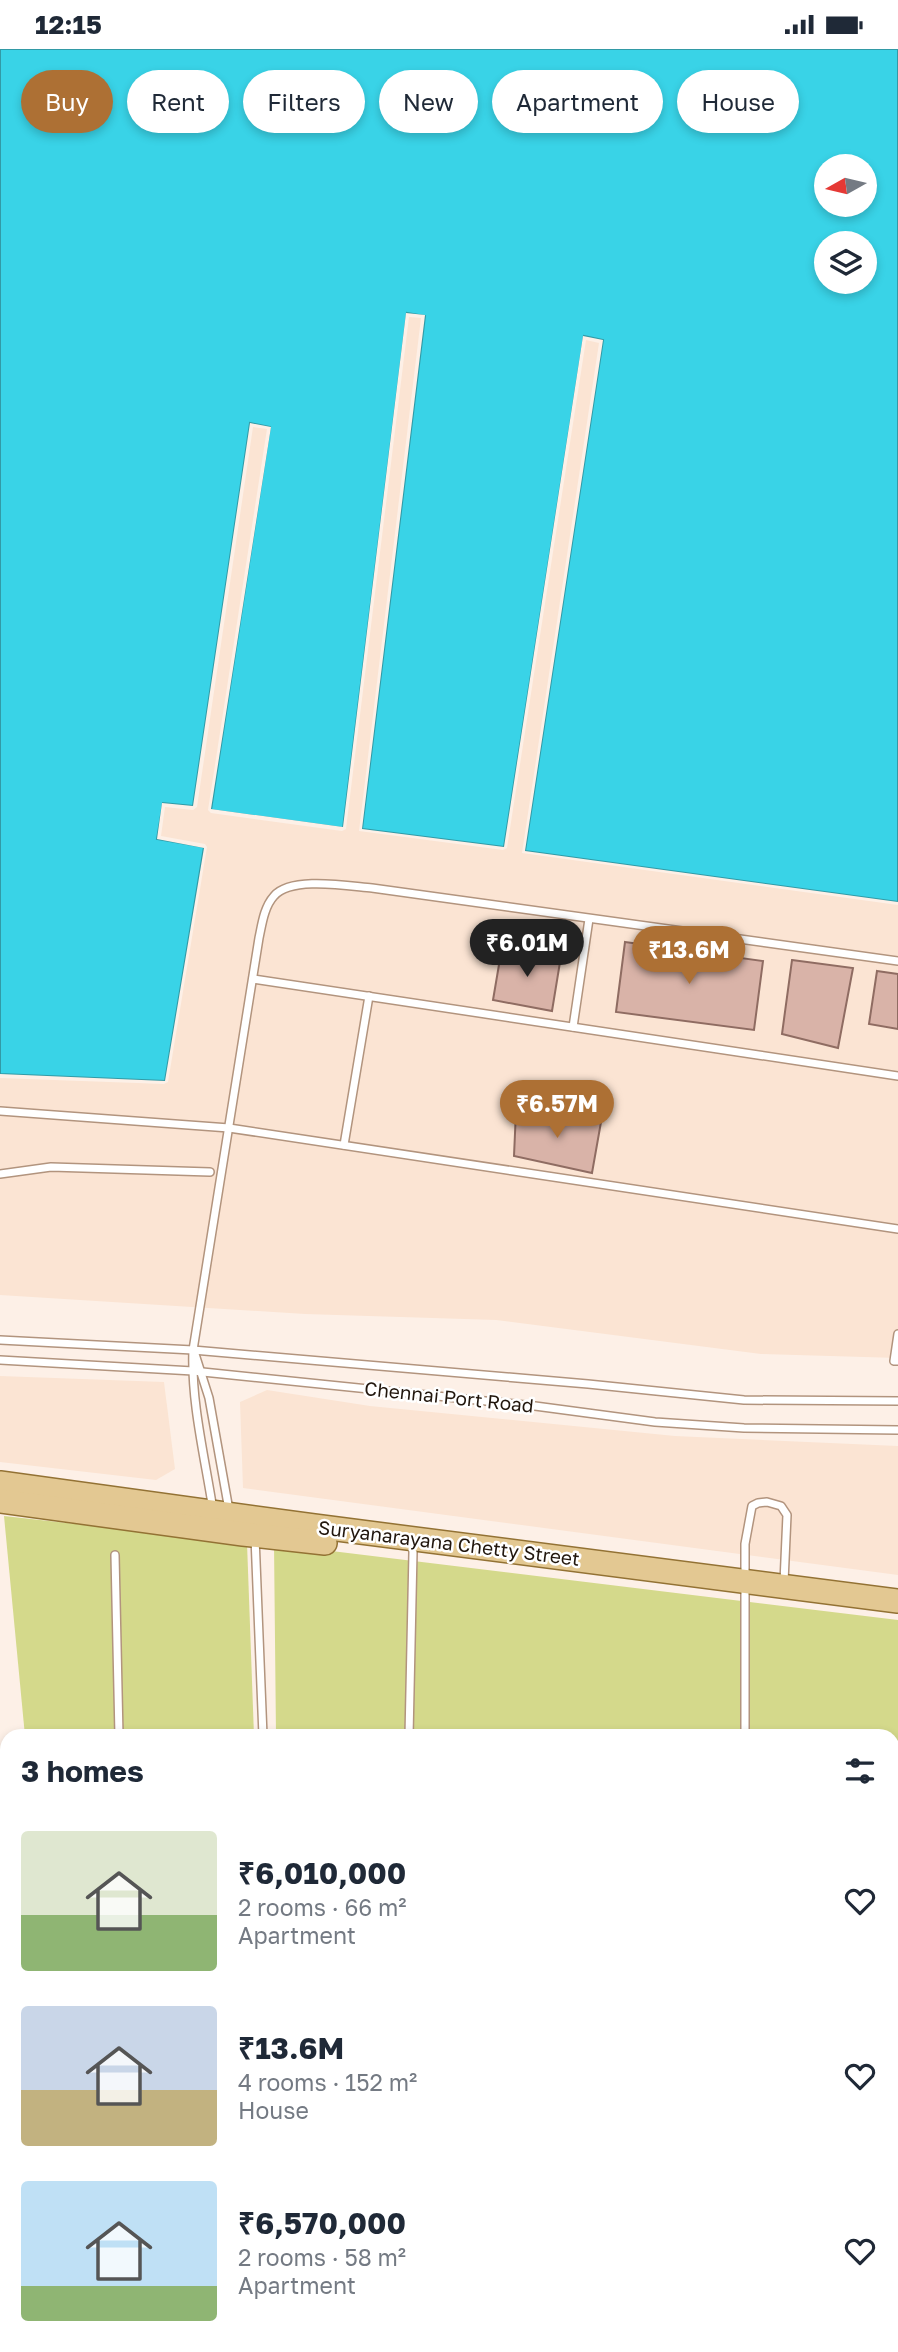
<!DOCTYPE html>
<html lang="en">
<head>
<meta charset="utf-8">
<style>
  :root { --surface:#fff; --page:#f2f2f3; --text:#1f2937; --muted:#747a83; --accent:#ad7034 }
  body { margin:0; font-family:"Golos Text",sans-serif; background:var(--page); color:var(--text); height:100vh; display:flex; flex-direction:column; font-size:26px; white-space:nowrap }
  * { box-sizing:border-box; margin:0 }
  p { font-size:23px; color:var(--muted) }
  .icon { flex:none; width:38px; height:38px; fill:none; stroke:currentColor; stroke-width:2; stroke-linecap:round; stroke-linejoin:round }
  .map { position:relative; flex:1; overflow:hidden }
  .side { position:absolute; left:0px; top:1680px; width:900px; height:623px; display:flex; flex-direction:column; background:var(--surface); border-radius:21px 21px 0 0; box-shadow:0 4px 10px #0003 }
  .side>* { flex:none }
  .banner { position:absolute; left:21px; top:21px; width:858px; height:63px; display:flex; gap:14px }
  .needle { width:46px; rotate:262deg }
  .controls { position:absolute; left:814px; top:105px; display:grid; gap:14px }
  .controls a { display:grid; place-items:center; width:63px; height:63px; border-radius:50%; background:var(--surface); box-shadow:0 4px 10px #0003; font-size:35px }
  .price { position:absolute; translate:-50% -60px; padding:0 16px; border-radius:24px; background:var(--accent); color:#fff; font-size:23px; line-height:46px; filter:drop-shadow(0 2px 4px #0008) }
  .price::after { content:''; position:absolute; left:50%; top:42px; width:21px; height:16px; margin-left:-10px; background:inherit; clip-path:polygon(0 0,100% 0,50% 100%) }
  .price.on { background:#222; color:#fff }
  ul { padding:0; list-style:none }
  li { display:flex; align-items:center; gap:21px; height:175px; padding:0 21px }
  li span { display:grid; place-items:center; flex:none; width:196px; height:140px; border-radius:7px; color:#555 }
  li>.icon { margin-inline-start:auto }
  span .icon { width:84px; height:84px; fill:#fffc; stroke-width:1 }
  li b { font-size:30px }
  h2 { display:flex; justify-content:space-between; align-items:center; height:84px; padding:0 21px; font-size:30px }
  .pill { padding:0 24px; border-radius:32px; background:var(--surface); box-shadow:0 4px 10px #0003; font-size:24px; line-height:63px }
  .pill.on { background:var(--accent); color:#fff }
  .status { display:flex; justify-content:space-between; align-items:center; height:49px; padding:0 35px; background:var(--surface); direction:ltr }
  .status svg { height:19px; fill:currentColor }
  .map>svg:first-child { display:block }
  .built { fill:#fbe4d3 }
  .green { fill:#d4d98b }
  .water { fill:#39d3e7; stroke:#329aa6; stroke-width:2; fill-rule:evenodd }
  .pier { fill:#fdf0e7 }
  .building { fill:#d9b3a8; stroke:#8f6c62; stroke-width:2 }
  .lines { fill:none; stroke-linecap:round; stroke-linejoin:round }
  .lane-casing { stroke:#b2947e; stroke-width:10 }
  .street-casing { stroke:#b2947e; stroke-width:18 }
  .primary-casing { stroke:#937234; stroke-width:26 }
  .lane { stroke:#fff; stroke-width:7 }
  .street { stroke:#fff; stroke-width:14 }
  .primary { stroke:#e3c892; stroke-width:23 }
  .labels { text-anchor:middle; stroke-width:5; stroke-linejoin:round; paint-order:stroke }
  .street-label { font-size:19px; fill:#21160d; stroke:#fff }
</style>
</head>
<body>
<div class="status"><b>12:15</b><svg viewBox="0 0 49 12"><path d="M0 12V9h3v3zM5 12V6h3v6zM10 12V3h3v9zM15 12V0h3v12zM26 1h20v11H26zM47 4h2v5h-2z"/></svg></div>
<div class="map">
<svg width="898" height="2303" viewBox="0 0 898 2303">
  <rect width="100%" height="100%" fill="#fdf0e7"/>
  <g class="built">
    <path d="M406,264L603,291L525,801L898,853V1309L761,1305L496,1271L305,1265L0,1246V1025L164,1032L204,799L157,790L162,754L193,757L250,374L271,378L211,760Z"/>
    <path d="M0,1327L164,1333L175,1420L156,1431L0,1413Z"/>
    <path d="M267,1341L370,1357L675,1387L898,1397V1526L243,1439L240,1353Z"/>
    <path d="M0,1908H7V2296H892L893,1986L898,1987V2303H0Z"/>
  </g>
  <g class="green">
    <path d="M4,1467L247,1494L254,1687H25Z"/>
    <path d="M274,1495L898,1571V1941L892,1940V1687H276Z"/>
  </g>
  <path class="water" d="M0,0H898V853L525,802L603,291L584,287L504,798L362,780L425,267L407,264L343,779L211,761L270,378L250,374L193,757L163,754L157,790L204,798L165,1032L0,1025ZM826,117H864V156H826ZM826,194H864V233H826Z"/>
  <path class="pier" d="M406,264L425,266L362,780L504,798L583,287L603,291L525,802L898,853V856L522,804L599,294L586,291L507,799L503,801L359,782L421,269L409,268L346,780L342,782L211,764L208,761L267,380L253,378L197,758L193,761L165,758L161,787L205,795L207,798L168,1033L164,1035L0,1029V1025L165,1032L204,799L157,790L162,754L193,757L250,374L271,378L211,760L343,778Z"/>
  <g class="building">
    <path d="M625,893L763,912L754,981L616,963Z"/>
    <path d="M502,898L561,907L552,962L493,951Z"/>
    <path d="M792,911L853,919L838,999L782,985Z"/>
    <path d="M877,922L898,925V980L869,975Z"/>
    <path d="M516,1062L601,1073L592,1124L514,1107Z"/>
  </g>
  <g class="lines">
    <defs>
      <g id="lane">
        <path d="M253,930L898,1027"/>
        <path d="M573,978L589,870"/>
        <path d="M0,1062L229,1079L898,1180"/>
        <path d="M344,1096L369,947"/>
        <path d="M0,1125L51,1118L210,1123"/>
        <path d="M898,1285L894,1312H898"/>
        <path d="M0,1291L193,1301L588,1335L744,1351L898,1352"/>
        <path d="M195,1305L209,1349L229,1461"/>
        <path d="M0,1311L193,1322L535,1357L655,1373L744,1379L898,1381"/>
        <path d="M213,1461C205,1409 191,1354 193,1301L259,889C262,875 264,858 274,847C291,827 348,837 372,839L898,912"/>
        <path d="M255,1488L263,1687"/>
        <path d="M115,1506L119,1687"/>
        <path d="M409,1687L413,1503"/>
        <path d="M745,1687V1495L752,1457L758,1454L767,1453L781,1457L787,1466L784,1533"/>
        <path d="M892,1972L898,1973"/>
        <path d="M0,2025H7"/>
        <path d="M765,2296L773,2303"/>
        <path d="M172,2303L173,2296"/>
        <path d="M668,2303L669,2296"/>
      </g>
      <g id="street">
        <path d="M0,1735H7"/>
        <path d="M0,1832L1,1884"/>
      </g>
      <g id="primary">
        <path d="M0,1434L314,1477L898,1552"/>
        <path d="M0,1452L243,1485L325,1494"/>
      </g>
    </defs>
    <use href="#lane" class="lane-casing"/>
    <use href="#street" class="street-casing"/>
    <use href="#primary" class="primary-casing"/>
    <use href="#lane" class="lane"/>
    <use href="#street" class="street"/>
    <use href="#primary" class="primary"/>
  </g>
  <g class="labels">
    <g class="street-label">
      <text transform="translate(449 1348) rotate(6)" y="7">Chennai Port Road</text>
      <text transform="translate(449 1494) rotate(7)" y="7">Suryanarayana Chetty Street</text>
    </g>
  </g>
</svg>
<div class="controls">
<a><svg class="needle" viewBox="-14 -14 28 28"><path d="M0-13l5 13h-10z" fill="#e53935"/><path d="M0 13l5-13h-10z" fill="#747a83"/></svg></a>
<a><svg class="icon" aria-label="layers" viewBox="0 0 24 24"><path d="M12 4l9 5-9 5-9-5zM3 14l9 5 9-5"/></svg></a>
</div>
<b class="price on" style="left:527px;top:930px">₹6.01M</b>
<b class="price" style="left:689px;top:937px">₹13.6M</b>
<b class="price" style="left:557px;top:1091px">₹6.57M</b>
<div class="banner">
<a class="pill on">Buy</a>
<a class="pill">Rent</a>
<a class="pill">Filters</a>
<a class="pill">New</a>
<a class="pill">Apartment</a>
<a class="pill">House</a>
</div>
<section class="side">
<h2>3 homes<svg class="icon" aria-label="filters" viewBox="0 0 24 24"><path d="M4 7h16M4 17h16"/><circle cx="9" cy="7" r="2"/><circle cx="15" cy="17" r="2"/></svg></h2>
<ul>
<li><span style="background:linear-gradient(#dfe7d0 60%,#8fb573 0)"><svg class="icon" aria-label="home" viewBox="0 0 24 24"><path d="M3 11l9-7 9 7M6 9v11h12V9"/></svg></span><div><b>₹6,010,000</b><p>2 rooms · 66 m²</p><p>Apartment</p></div><svg class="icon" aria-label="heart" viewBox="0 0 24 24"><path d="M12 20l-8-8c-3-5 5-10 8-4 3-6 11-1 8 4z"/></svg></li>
<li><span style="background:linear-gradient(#c9d6e8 60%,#c2b280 0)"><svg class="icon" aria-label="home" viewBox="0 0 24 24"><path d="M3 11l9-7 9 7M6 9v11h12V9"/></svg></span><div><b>₹13.6M</b><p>4 rooms · 152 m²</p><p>House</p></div><svg class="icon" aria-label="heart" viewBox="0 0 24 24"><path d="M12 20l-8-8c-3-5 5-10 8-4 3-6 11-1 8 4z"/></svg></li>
<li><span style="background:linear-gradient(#bfe0f5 75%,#8fb573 0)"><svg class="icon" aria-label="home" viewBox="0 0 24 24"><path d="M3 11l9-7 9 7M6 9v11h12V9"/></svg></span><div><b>₹6,570,000</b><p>2 rooms · 58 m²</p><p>Apartment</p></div><svg class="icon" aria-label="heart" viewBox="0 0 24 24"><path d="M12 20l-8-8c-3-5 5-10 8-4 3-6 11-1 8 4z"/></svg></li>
</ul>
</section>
</div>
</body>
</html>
